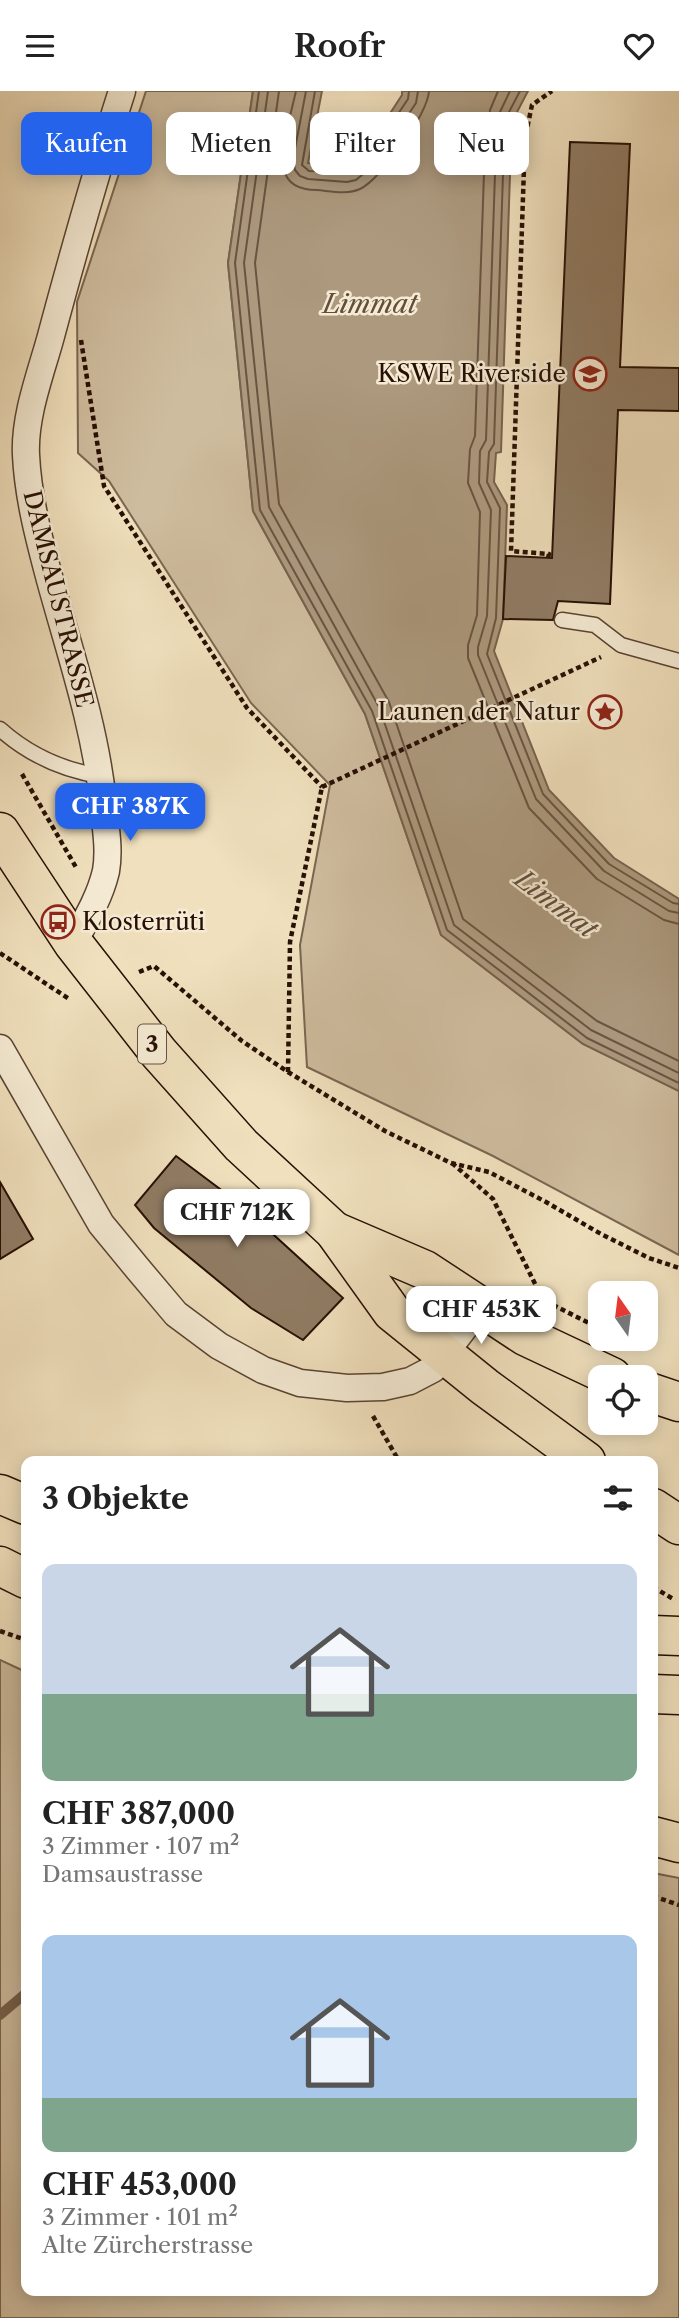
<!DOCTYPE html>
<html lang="de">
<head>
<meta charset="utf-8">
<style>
  :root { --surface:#fff; --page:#f2f2f2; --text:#222; --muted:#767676; --accent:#2563eb }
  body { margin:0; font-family:"Libre Caslon Text",serif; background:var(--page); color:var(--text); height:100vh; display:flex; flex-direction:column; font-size:26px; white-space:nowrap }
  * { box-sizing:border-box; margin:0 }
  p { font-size:23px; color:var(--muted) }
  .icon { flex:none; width:38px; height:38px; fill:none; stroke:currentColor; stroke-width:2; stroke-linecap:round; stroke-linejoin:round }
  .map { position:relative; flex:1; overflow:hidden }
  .details { position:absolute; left:21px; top:1365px; width:637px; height:840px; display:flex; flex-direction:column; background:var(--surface); border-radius:14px; box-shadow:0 4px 18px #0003 }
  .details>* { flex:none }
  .guide { position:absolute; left:21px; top:21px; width:637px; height:63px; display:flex; gap:14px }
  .needle { width:46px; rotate:346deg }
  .buttons { position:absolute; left:588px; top:1190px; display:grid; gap:14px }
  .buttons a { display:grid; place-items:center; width:70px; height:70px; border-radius:14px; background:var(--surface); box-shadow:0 4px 18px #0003; font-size:35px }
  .price { position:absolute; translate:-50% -60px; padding:0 16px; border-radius:14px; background:#fff; color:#222; font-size:23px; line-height:46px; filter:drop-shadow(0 2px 4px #0008) }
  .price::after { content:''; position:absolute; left:50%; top:42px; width:21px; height:16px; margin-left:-10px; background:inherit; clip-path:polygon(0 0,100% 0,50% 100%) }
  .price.on { background:var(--accent); color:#fff }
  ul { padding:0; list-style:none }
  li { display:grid; align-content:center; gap:14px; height:371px; padding:0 21px }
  li span { display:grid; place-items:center; height:217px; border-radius:14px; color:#555 }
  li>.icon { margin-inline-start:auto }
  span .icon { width:126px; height:126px; fill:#fffc; stroke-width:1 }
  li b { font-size:30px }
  h2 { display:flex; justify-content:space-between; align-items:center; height:84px; padding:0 21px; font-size:30px }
  .pill { padding:0 24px; border-radius:14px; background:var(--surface); box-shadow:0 4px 18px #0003; font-size:24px; line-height:63px }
  .pill.on { background:var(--accent); color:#fff }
  header { display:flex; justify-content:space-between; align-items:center; height:91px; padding:0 21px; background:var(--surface); font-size:32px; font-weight:600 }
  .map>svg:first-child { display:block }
  .green { fill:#cebc9e; stroke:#7a6651; stroke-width:2 }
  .water { fill:#ac997e; stroke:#77624d; stroke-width:2 }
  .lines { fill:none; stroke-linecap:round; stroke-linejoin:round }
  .shore { stroke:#6a5441; stroke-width:2 }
  .stream { stroke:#77624d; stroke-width:10 }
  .building { fill:#907c64; stroke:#270f04; stroke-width:2 }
  .lane-casing { stroke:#594332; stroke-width:17 }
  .street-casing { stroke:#594332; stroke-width:29 }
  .primary-casing { stroke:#270f04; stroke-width:41 }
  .highway-casing { stroke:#270f04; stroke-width:41 }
  .path { stroke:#270f04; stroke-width:4.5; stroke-dasharray:5 3.5; stroke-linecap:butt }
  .lane { stroke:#f5ebd4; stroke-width:14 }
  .street { stroke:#f5ebd4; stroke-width:26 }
  .primary { stroke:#f0e0bd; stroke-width:38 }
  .highway { stroke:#f0e0bd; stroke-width:38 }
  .labels { text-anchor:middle; stroke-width:5; stroke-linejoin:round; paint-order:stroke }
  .shield { fill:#f5ebd4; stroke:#655142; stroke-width:2 }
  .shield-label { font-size:23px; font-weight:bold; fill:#270f04 }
  .poi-label { font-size:24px; fill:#270f04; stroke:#f5ebd4; text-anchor:end }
  .street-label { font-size:24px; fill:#270f04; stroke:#f5ebd4 }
  .water-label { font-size:26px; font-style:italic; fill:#634d3b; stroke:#f5ebd4 }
</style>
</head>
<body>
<header><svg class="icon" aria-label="menu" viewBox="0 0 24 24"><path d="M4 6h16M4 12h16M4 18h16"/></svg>Roofr<svg class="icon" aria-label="heart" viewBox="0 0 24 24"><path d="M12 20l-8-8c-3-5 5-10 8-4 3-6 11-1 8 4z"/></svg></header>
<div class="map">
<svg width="679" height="2227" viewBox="0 0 679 2227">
  <rect width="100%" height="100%" fill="#f0e0bd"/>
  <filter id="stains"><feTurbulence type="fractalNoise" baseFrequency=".00286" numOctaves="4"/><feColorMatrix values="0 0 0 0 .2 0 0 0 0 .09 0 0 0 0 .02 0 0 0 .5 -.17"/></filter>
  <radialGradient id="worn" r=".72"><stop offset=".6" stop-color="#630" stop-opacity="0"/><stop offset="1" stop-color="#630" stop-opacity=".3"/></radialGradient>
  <g class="green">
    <path d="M146,0H253L228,172L253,420L365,623L441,844L583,953L679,1000V1164L493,1065L307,976L300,854L330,694L251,612L109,390L78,362L77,211Z"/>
    <path d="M0,1569L26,1581V2200H653V1782L679,1787V2227H0Z"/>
  </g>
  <path class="water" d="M253,0H322L308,72L348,75L363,64L402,4V0H528L516,23L510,83L501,361L496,362L494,391L507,414L503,528L494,560L549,699L614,767L679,808V1000L583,953L441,844L365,623L253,420L228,172Z"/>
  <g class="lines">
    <g class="shore">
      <path d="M259,0L235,172L260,419L372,620L447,839L587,947L679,992"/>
      <path d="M268,0L244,172L269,416L379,616L454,834L591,939L679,982"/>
      <path d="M279,0L255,172L279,413L389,611L463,828L597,930L679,970"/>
      <path d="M296,0C292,18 279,64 284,79C288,95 303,99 317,99C330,100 347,104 360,98C381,88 428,23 429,0"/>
      <path d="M306,0L293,68L295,79L300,85L308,88L347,91L356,89L375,73L416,12L418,0"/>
      <path d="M315,0L302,74L309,80L352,81L368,68L408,8L409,0"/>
      <path d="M498,0L490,19L484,82L475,345L470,358L468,392L480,421L477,524L468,554V567L529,717L597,788L664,829L679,833"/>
      <path d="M510,0L500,21L495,83L486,349L480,360L479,392L491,419L487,525L478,556V564L536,708L604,780L669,820L679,822"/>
      <path d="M520,0L509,21L503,83L494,353L489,361L487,391L500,417L496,527L487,563L543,703L609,773L673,812L679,813"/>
    </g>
    <path class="stream" d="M0,1924L26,1902"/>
  </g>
  <g class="building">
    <path d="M570,51L630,53L620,276L679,277V320L618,319L610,513L558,510L553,529L503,528L506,465L552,467Z"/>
    <path d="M176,1065L240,1113L343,1207L303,1249L251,1217L154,1137L135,1114Z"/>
    <path d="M0,1091L33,1148L0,1168Z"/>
  </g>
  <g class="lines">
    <defs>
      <g id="lane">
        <path d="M562,529L595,534L621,554L679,570"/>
        <path d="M0,638C28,663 63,679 100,685"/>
      </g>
      <g id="street">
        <path d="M73,852C86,829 100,806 106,780C110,757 105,733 103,711C95,635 70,562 50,489C39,448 28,406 26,364C24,325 41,282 51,245C73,163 96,81 122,0"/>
        <path d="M0,957L101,1133L138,1178L176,1223L219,1255L263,1279L300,1292L347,1297L383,1296L410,1290L433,1278L480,1216"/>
      </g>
      <g id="primary">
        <path d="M0,741L73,852L159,962L241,1054L334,1140L392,1221L485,1296L586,1370"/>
        <path d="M334,1140L425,1179L525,1245L612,1286"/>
        <path d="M646,1300L679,1311"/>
        <path d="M653,1417L679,1434"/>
      </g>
      <g id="highway">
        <path d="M0,1403L26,1414"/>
        <path d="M0,1475L26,1488"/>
        <path d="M653,1544L679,1545"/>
        <path d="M653,1603L679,1604"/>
        <path d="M653,1745L679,1752"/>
      </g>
    </defs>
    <use href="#lane" class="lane-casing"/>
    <use href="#street" class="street-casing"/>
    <use href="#primary" class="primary-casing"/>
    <use href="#highway" class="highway-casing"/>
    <g class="path">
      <path d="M81,249L104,395L247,617L322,696"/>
      <path d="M548,467L549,463L511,460L525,47L532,14L552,0"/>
      <path d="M22,683L77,778"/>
      <path d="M322,696L601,566"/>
      <path d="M0,862L69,908"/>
      <path d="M139,881L154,875L242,950L288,981L385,1040L451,1072L489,1081L546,1111L601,1143L649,1167L679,1177"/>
      <path d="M288,981L290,851L322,696"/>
      <path d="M452,1072L493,1108L543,1209L599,1237"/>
      <path d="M630,1253L641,1258"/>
      <path d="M373,1325L399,1370"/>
      <path d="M653,1496L675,1509"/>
      <path d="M0,1540L26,1549"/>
      <path d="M653,1805L679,1814"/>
    </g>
    <use href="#lane" class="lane"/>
    <use href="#street" class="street"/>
    <use href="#primary" class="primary"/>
    <use href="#highway" class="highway"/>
  </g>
  <defs>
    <symbol id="school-ring" viewBox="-11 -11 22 22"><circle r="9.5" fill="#f5ebd4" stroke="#8f2418" stroke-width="1.5"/><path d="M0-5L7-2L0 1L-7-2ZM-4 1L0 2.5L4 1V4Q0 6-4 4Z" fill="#8f2418"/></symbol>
    <symbol id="sight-ring" viewBox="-11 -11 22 22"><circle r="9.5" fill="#f5ebd4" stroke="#8f2418" stroke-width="1.5"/><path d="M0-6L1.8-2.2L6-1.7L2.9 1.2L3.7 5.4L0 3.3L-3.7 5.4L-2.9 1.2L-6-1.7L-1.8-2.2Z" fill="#8f2418"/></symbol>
    <symbol id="bus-ring" viewBox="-11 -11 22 22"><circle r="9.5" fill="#f5ebd4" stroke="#8f2418" stroke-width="1.5"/><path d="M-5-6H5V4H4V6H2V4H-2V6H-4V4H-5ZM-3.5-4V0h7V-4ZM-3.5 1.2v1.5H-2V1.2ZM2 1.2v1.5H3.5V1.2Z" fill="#8f2418"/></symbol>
  </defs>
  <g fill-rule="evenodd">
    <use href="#school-ring" x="571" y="264" width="38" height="38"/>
    <use href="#sight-ring" x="586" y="602" width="38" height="38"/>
    <use href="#bus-ring" x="39" y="812" width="38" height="38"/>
  </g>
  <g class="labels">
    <rect class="shield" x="138" y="933.5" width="28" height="39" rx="5"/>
    <g class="shield-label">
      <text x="152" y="961">3</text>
    </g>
    <g class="poi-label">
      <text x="566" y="291">KSWE Riverside</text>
      <text x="580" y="629">Launen der Natur</text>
      <text x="82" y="839" text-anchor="start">Klosterrüti</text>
    </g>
    <g class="street-label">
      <text transform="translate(58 508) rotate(76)" y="8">DAMSAUSTRASSE</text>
    </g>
    <g class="water-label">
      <text x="370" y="222">Limmat</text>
      <text transform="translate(556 813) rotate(37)" y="9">Limmat</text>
    </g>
  </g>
  <rect width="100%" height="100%" filter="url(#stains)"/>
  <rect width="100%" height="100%" fill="url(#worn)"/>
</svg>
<div class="buttons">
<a><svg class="needle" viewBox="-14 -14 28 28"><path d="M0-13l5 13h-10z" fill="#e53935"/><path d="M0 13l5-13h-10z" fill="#767676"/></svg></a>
<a><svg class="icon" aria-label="locate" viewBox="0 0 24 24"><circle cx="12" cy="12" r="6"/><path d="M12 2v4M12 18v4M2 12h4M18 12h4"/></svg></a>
</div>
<b class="price on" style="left:130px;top:752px">CHF 387K</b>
<b class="price" style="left:237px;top:1158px">CHF 712K</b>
<b class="price" style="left:481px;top:1255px">CHF 453K</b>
<div class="guide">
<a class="pill on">Kaufen</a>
<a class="pill">Mieten</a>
<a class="pill">Filter</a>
<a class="pill">Neu</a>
</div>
<section class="details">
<h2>3 Objekte<svg class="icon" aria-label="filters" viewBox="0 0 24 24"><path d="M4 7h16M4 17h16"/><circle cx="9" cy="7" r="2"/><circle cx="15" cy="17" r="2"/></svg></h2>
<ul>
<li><span style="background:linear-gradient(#c9d6e8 60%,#7fa58c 0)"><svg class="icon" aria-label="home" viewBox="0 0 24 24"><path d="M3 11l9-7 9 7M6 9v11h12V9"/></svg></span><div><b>CHF 387,000</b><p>3 Zimmer · 107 m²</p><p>Damsaustrasse</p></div></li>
<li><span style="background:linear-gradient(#a9c7e8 75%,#7fa58c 0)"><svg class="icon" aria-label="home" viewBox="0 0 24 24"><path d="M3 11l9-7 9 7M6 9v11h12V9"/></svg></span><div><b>CHF 453,000</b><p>3 Zimmer · 101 m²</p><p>Alte Zürcherstrasse</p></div></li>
</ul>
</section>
</div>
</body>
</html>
